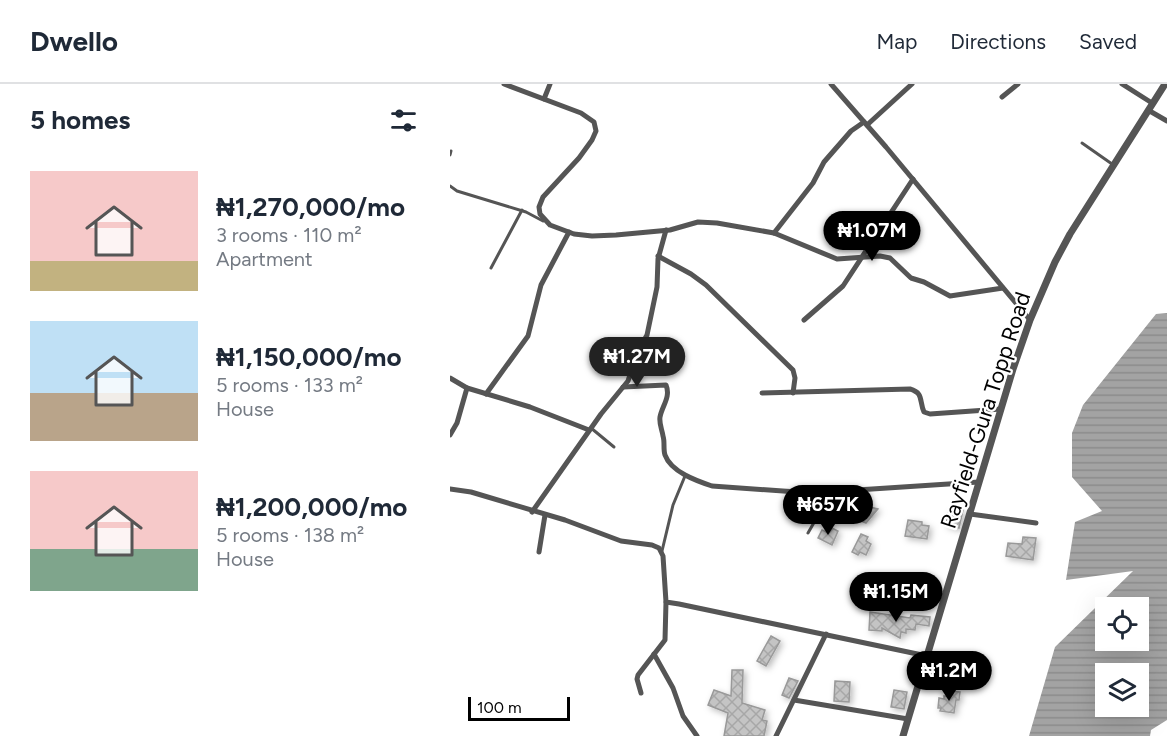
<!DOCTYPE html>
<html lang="en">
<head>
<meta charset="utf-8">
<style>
  :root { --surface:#fff; --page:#f2f2f3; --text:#1f2937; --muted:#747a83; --line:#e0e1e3; --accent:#000 }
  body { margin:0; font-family:Figtree,sans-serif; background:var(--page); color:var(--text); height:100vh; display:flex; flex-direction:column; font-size:22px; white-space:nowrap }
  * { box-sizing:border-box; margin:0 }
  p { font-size:20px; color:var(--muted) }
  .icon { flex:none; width:33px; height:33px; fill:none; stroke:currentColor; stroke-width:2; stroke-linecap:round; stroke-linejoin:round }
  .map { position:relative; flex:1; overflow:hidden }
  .side { display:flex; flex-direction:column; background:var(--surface); width:450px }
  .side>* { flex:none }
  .tools { position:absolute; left:645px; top:513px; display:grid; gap:12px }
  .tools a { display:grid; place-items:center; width:54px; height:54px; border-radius:0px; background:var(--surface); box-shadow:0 6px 24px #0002; font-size:30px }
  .scale { position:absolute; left:18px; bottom:15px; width:102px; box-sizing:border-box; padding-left:6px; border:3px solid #000; border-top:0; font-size:16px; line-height:21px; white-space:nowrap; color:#000; -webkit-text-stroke:4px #fff; paint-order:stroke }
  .price { position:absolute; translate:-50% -51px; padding:0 14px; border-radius:21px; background:var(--accent); color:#fff; font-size:20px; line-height:39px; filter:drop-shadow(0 2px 3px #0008) }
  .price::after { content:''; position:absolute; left:50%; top:36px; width:18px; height:14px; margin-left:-9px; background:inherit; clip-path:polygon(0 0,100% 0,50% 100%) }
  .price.active { background:#222; color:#fff }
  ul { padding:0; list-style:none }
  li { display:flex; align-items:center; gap:18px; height:150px; padding:0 30px }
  li span { display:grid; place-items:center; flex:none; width:168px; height:120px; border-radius:0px; color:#555 }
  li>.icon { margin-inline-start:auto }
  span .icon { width:72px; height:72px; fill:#fffc; stroke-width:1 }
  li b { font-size:26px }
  h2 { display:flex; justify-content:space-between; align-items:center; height:72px; padding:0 30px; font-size:26px }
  header { display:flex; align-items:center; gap:36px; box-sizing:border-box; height:84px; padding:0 30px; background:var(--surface); border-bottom:2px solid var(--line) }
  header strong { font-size:28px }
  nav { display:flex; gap:33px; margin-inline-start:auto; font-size:21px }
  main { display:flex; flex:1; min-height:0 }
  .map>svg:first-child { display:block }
  .water { fill:url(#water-rules); fill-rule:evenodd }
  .building { fill:url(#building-cross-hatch); stroke:#999; stroke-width:1.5; filter:url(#shadow) }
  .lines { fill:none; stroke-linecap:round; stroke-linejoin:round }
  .service { stroke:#555; stroke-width:3 }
  .minor { stroke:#555; stroke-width:5 }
  .tertiary { stroke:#555; stroke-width:7 }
  .labels { text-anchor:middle; stroke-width:4.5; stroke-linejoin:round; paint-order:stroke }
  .street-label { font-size:22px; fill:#000; stroke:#fff }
</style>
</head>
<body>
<header>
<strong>Dwello</strong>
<nav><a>Map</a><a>Directions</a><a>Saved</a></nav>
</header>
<main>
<section class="side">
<h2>5 homes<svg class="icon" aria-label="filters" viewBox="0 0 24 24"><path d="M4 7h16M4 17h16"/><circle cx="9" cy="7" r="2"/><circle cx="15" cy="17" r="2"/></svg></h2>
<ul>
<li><span style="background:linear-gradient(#f6c9c9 75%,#c2b280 0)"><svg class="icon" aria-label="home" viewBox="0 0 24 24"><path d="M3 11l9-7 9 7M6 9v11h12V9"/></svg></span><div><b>₦1,270,000/mo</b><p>3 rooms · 110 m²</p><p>Apartment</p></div></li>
<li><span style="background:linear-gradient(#bfe0f5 60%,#b9a48a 0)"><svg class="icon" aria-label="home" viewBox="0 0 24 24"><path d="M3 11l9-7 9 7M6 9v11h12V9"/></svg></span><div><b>₦1,150,000/mo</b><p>5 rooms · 133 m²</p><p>House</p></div></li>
<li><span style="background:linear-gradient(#f6c9c9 65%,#7fa58c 0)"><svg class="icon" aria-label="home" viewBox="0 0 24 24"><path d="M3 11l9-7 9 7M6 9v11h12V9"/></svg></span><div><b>₦1,200,000/mo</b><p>5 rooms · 138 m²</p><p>House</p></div></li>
</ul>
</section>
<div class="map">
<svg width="717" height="652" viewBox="0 0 717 652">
  <defs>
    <pattern id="water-rules" width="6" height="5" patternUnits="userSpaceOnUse" patternTransform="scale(1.5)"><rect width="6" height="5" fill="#a3a3a3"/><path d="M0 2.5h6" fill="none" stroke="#8b8b8b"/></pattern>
    <pattern id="building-cross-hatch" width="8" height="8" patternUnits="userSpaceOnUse" patternTransform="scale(1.5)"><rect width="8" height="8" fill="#c4c4c4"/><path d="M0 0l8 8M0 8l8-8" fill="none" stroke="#a7a7a7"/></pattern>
    <filter id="shadow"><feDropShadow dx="2.5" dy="2.5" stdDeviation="3" flood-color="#0004"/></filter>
  </defs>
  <rect width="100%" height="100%" fill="#fff"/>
  <path class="water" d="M717,229V636L701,646L700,652H579L605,563L683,487L616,496L625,438L652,427L622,393V349L633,321L706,230ZM656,524H688V556H656ZM656,590H688V622H656Z"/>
  <g class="building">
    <path d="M416,422L428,425L416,439L411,437Z"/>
    <path d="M508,425L513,426L509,444L496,441L499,426L508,428Z"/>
    <path d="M458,436L472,438V441L479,442L477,455L455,452Z"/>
    <path d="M382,444L388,447L382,461L368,454L372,446L379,449Z"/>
    <path d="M411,450L418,453L416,457L421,460L416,471L410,468L408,471L402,468Z"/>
    <path d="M573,453L586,454L583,476L556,472L558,459L572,460Z"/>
    <path d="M420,528L460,534L461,531L480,533L479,542L466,540L465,546L456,545V549L451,548L450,554L432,544V547L419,546Z"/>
    <path d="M321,552L330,557L316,582L307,577Z"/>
    <path d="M504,578L518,581L513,600L484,592L485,590H495L498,580L503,582Z"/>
    <path d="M282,586H293L292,619L315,626L312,636L317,637L314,652H274L278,629L258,621L264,606L281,612Z"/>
    <path d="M339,594L348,597L339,614L332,611Z"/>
    <path d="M385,597L400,598L399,618L384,617Z"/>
    <path d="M444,606L457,608L454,625L441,623Z"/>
    <path d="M500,607L510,608L509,616H506L504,629L490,627L491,624H488L489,614L494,615V612L499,613Z"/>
  </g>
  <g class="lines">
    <g class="service">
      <path d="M632,59L662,80"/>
      <path d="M0,71L1,67"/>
      <path d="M0,102L7,107L76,128L93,137"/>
      <path d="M41,184L72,126"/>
      <path d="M141,344L164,363"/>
      <path d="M358,449L381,409"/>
      <path d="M212,467L223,421L235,392"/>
    </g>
    <g class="minor">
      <path d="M54,0L131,29L144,38L146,47L142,56L129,74L93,113L89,123L90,130L100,141L124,150L142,152L166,151L220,146L248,138L267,139L324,149L387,175L430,172L440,174L461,194L474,198L500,212L553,204"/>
      <path d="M381,0L436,63L580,236"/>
      <path d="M672,0L702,19"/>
      <path d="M552,13L568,0"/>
      <path d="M94,15L100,0"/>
      <path d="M698,26L717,37"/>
      <path d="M417,41L462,0"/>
      <path d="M324,149L363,99L374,78L401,47L414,38"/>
      <path d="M208,172L241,190L256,201L343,286L345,294L343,309"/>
      <path d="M354,236L393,202L463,95"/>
      <path d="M0,294L17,304L80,323L139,346"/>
      <path d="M173,303L216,301C221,313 212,322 210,333C209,340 212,345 213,352C215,358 213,365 215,371C221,388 247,397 262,402L361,409L529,398"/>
      <path d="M312,309L460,305C474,309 469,317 474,328L480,330L551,325"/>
      <path d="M36,310L78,252L91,201L119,148"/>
      <path d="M0,351L7,339L17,304"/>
      <path d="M0,405L21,408L115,436L171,457L202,461L209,464L213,472L216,518L229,520L477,572"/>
      <path d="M82,428L151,330L178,297L187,269L197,251L207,203L208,175L216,146"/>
      <path d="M520,430L586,439"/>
      <path d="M89,468L95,431"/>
      <path d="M204,570L223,604L233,632L247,652"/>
      <path d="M191,609L187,595L188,591L215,556L216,518"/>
      <path d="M344,616L458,635"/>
      <path d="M326,652L376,550"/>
    </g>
    <path class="tertiary" d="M453,652L563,285L580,236L605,178L620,150L715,0"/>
  </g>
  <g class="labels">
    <g class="street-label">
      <text transform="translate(535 326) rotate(-72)" y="8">Rayfield-Gura Topp Road</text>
    </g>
  </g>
</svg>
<div class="tools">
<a><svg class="icon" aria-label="locate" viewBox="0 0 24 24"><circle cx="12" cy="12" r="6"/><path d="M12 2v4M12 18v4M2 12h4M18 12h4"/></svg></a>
<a><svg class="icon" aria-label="layers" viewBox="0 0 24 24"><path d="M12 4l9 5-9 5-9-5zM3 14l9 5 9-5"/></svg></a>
</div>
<div class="scale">100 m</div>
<b class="price" style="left:422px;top:178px">₦1.07M</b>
<b class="price active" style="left:187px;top:304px">₦1.27M</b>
<b class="price" style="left:378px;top:452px">₦657K</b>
<b class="price" style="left:446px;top:539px">₦1.15M</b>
<b class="price" style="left:499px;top:618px">₦1.2M</b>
</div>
</main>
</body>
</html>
